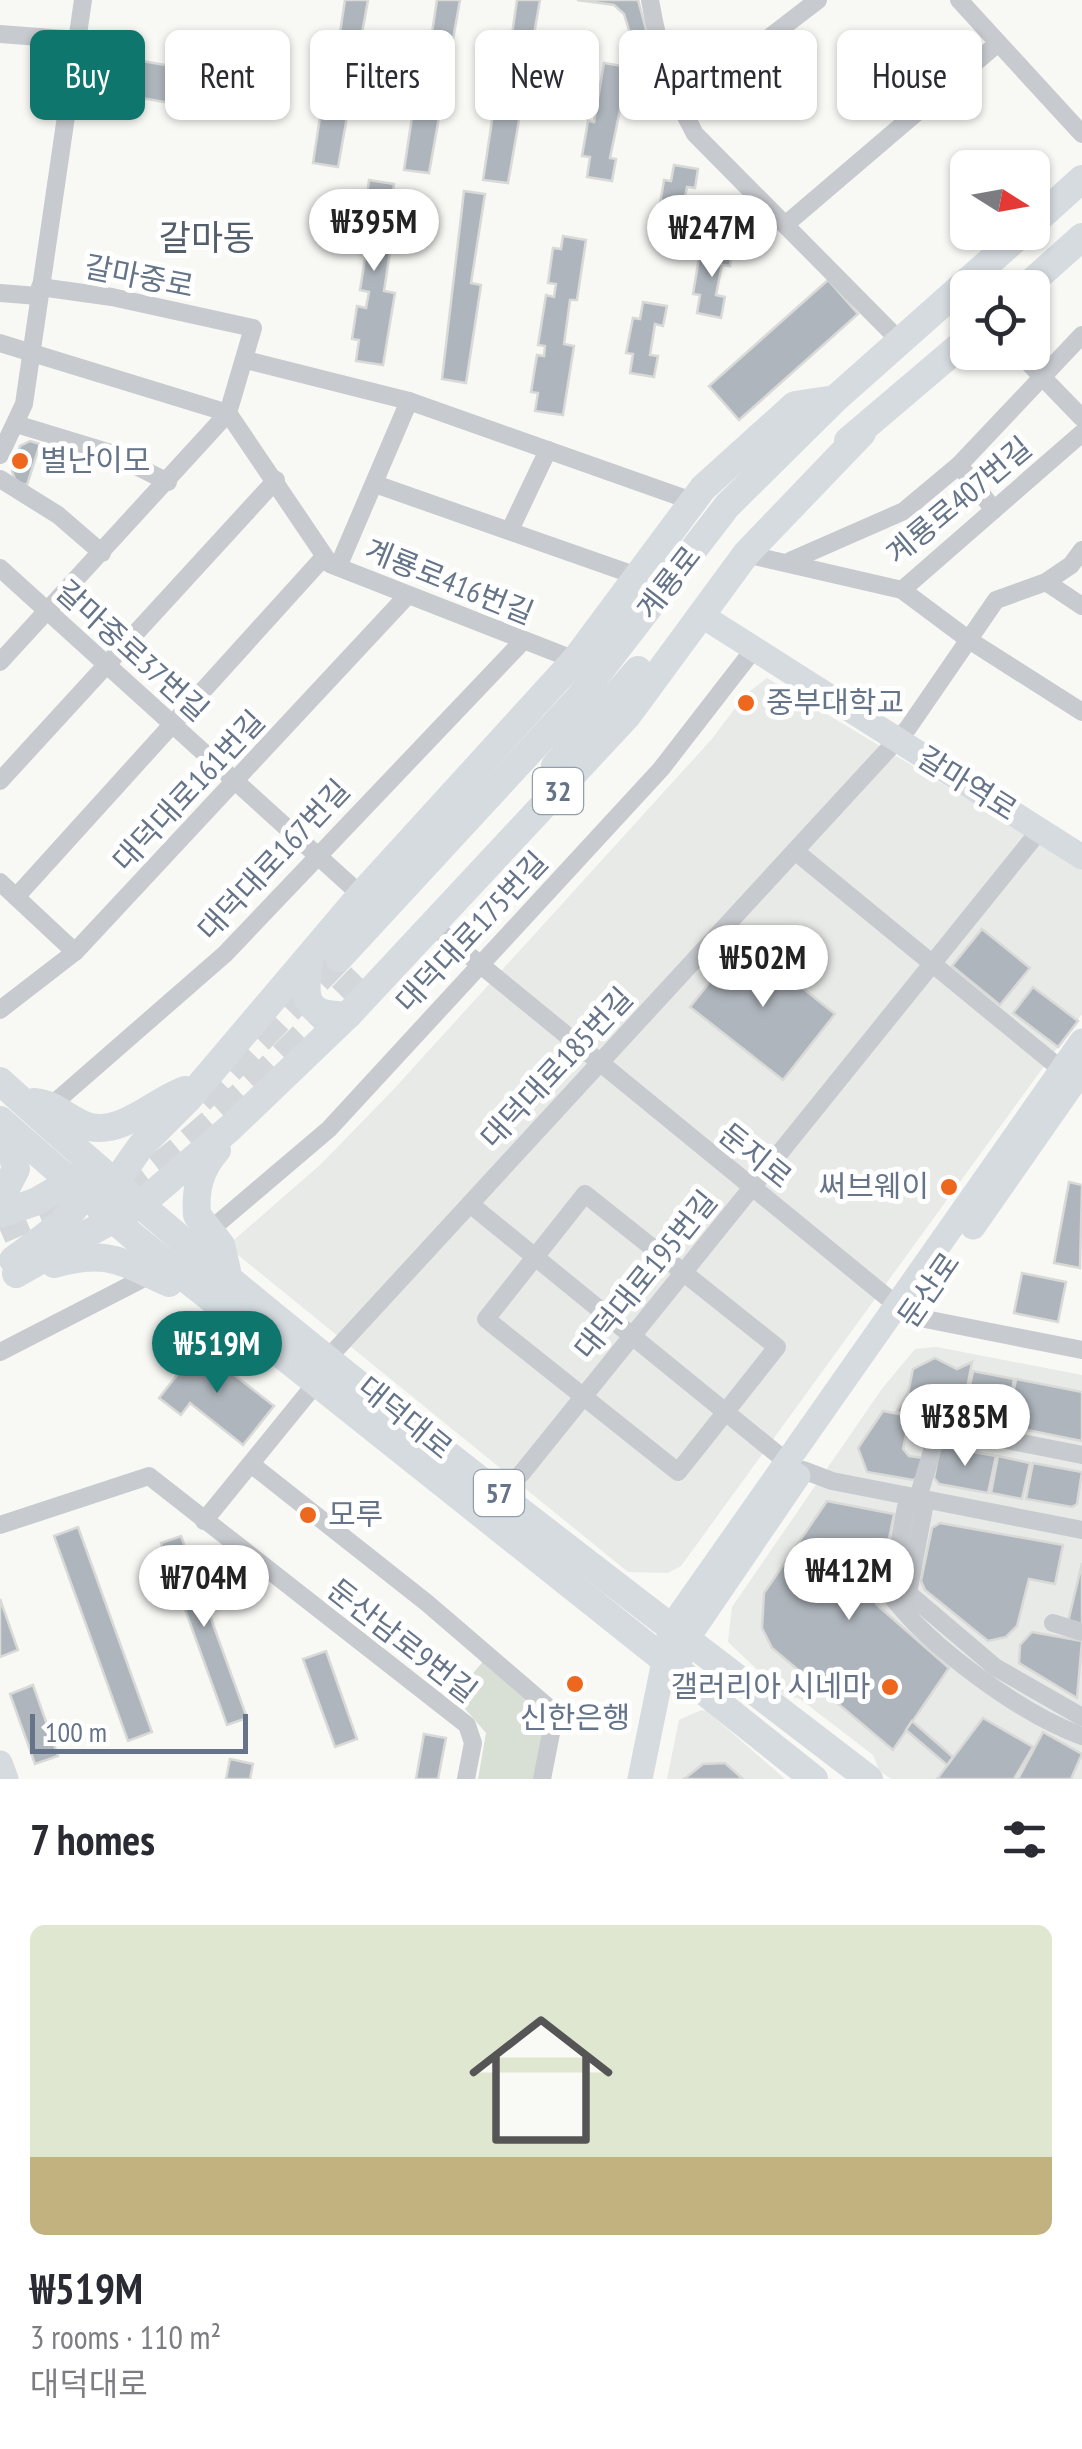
<!DOCTYPE html>
<html lang="en">
<head>
<meta charset="utf-8">
<style>
  :root { --surface:#fff; --page:#f2f2f3; --text:#2b2b33; --muted:#7c7c81; --accent:#0f766e }
  body { margin:0; font-family:"PT Sans Narrow","Noto Sans KR",sans-serif; background:var(--page); color:var(--text); height:100vh; display:flex; flex-direction:column; font-size:38px; white-space:nowrap }
  * { box-sizing:border-box; margin:0 }
  p { font-size:32px; color:var(--muted) }
  .icon { flex:none; width:55px; height:55px; fill:none; stroke:currentColor; stroke-width:2; stroke-linecap:round; stroke-linejoin:round }
  .map { position:relative; height:1779px; overflow:hidden }
  .side { display:flex; flex-direction:column; background:var(--surface); flex:1 }
  .side>* { flex:none }
  .guide { position:absolute; left:30px; top:30px; width:1022px; height:90px; display:flex; gap:20px }
  .needle { width:65px; rotate:101deg }
  .tools { position:absolute; left:950px; top:150px; display:grid; gap:20px }
  .tools a { display:grid; place-items:center; width:100px; height:100px; border-radius:15px; background:var(--surface); box-shadow:0 2px 8px #0004; font-size:50px }
  .scale { position:absolute; left:30px; bottom:25px; width:218px; box-sizing:border-box; padding-left:10px; border:5px solid #657488; border-top:0; font-size:28px; line-height:35px; white-space:nowrap; color:#657488; -webkit-text-stroke:8px #fff; paint-order:stroke }
  .price { position:absolute; translate:-50% -85px; padding:0 22px; border-radius:35px; background:#fff; color:#222; font-size:32px; line-height:65px; filter:drop-shadow(0 2px 5px #0008) }
  .price::after { content:''; position:absolute; left:50%; top:60px; width:30px; height:22px; margin-left:-15px; background:inherit; clip-path:polygon(0 0,100% 0,50% 100%) }
  .price.on { background:var(--accent); color:#fff }
  ul { padding:0; list-style:none }
  li { display:grid; align-content:center; gap:20px; height:530px; padding:0 30px }
  li span { display:grid; place-items:center; height:310px; border-radius:15px; color:#555 }
  li>.icon { margin-inline-start:auto }
  span .icon { width:180px; height:180px; fill:#fffc; stroke-width:1 }
  li b { font-size:42px }
  h2 { display:flex; justify-content:space-between; align-items:center; height:120px; padding:0 30px; font-size:42px }
  .chip { padding:0 35px; border-radius:15px; background:var(--surface); box-shadow:0 2px 8px #0004; font-size:35px; line-height:90px }
  .chip.on { background:var(--accent); color:#fff }
  .map>svg:first-child { display:block }
  .built { fill:#e8eae8 }
  .green { fill:#d8e0d6 }
  .building { fill:#aeb5bc; stroke:#d9dad7; stroke-width:2.5 }
  .lines { fill:none; stroke-linecap:round; stroke-linejoin:round }
  .primary-tunnel { stroke:#d3d7da; stroke-width:28; stroke-dasharray:28 14; stroke-linecap:butt }
  .street { stroke:#c7cace; stroke-width:18 }
  .secondary { stroke:#d6dbe0; stroke-width:25 }
  .primary { stroke:#d6dbe0; stroke-width:28 }
  .poi-dot { fill:#ee671f; stroke:#fff; stroke-width:4 }
  .labels { text-anchor:middle; stroke-width:10; stroke-linejoin:round; paint-order:stroke }
  .shield { fill:#fff; stroke:#939eac; stroke-width:2.5 }
  .shield-label { font-size:28px; font-weight:bold; fill:#657488 }
  .street-label { font-size:30px; fill:#657488; stroke:#fff }
  .poi-label { font-size:30px; fill:#657488; stroke:#fff; text-anchor:start }
  .quarter-label { font-size:35px; fill:#545f6c; stroke:#fff }
</style>
</head>
<body>
<div class="map">
<svg width="1082" height="1779" viewBox="0 0 1082 1779">
  <rect width="100%" height="100%" fill="#f8f8f5"/>
  <g class="built">
    <path d="M767,678L1082,868V1014L681,1566L668,1573L628,1572L227,1246L321,1164L393,1090L711,740L746,694Z"/>
    <path d="M937,1347L1082,1375V1779H891L879,1770L873,1755L800,1699L784,1695L728,1642L732,1607L881,1390L915,1349Z"/>
    <path d="M701,1710L707,1711L785,1779H667L679,1720Z"/>
  </g>
  <path class="green" d="M485,1659L554,1717L543,1779H478L486,1733L454,1696Z"/>
  <g class="building">
    <path d="M345,0H368L338,167L313,163L329,58L336,59Z"/>
    <path d="M437,0H460L429,173L404,170L420,64L427,65Z"/>
    <path d="M517,0H540L508,183L483,180L499,74L506,75Z"/>
    <path d="M577,0H638L647,33L631,37L624,14L614,5Z"/>
    <path d="M113,56L200,71L193,107L107,92Z"/>
    <path d="M604,63L629,67L610,158L616,159L612,181L587,177L590,157L582,156L588,121L594,122Z"/>
    <path d="M674,165L698,169L695,188L687,187L681,217L689,219L686,240L661,236L664,217L658,216L664,180L671,181Z"/>
    <path d="M369,180L394,184L385,244L391,245L384,291L395,293L383,365L356,361L359,340L352,339L357,306L366,308L369,292L360,290L367,246L360,245L363,229L355,228L360,195L367,196Z"/>
    <path d="M464,191L485,194L471,283L481,285L466,383L442,379Z"/>
    <path d="M563,236L586,240L577,300H570L564,344L574,346L563,415L535,411L538,393L531,392L537,355L544,356L545,346L538,345L546,295L554,297L556,284L548,283L553,248L561,249Z"/>
    <path d="M709,243L733,247L730,266L722,265L716,295L725,297L721,318L697,313L700,295L693,294L699,258L706,259Z"/>
    <path d="M828,280L858,314L739,420L709,386Z"/>
    <path d="M643,302L667,306L663,326L655,324L650,355L658,356L654,377L630,373L633,354L626,353L633,318L640,319Z"/>
    <path d="M30,441L40,444L27,485L16,482L12,471L20,446Z"/>
    <path d="M982,929L1030,968L1000,1005L952,966Z"/>
    <path d="M743,940L835,1014L783,1080L690,1007Z"/>
    <path d="M1033,987L1078,1021L1058,1047L1013,1013Z"/>
    <path d="M1069,1182L1082,1185L1080,1268L1054,1263Z"/>
    <path d="M1022,1273L1066,1282L1058,1322L1014,1313Z"/>
    <path d="M199,1347L274,1406L243,1445L190,1403L181,1415L159,1398Z"/>
    <path d="M935,1358L957,1369L972,1362L963,1410L951,1409L934,1418L896,1412L908,1393L913,1369Z"/>
    <path d="M973,1371L1014,1379L1008,1413L966,1405Z"/>
    <path d="M1016,1379L1082,1392V1441L1007,1426Z"/>
    <path d="M883,1411L910,1416L903,1449L909,1456L924,1458L921,1475L913,1480L867,1472L858,1448Z"/>
    <path d="M940,1446L996,1456L988,1493L939,1484L934,1478Z"/>
    <path d="M998,1456L1030,1463L1022,1499L991,1493Z"/>
    <path d="M1033,1463L1082,1472L1077,1504L1072,1507L1026,1499Z"/>
    <path d="M827,1501L894,1514L876,1604L949,1668L893,1750L772,1648L762,1628L764,1593Z"/>
    <path d="M940,1523L1063,1545L1055,1584L1029,1579L1017,1626L1006,1637L988,1641L925,1590L921,1581L932,1528Z"/>
    <path d="M78,1527L152,1732L128,1741L54,1536Z"/>
    <path d="M181,1536L247,1718L227,1725L161,1543Z"/>
    <path d="M1082,1563V1624L1068,1622Z"/>
    <path d="M0,1599L18,1650L0,1657Z"/>
    <path d="M1032,1632L1082,1641L1077,1698L1019,1663L1020,1645Z"/>
    <path d="M326,1651L357,1739L335,1747L303,1659Z"/>
    <path d="M33,1685L58,1756L35,1764L10,1694Z"/>
    <path d="M983,1718L1033,1747L1014,1779H937Z"/>
    <path d="M912,1721L953,1757L947,1765L906,1730Z"/>
    <path d="M1043,1732L1082,1754L1071,1779H1018Z"/>
    <path d="M424,1734L446,1738L438,1779H416Z"/>
    <path d="M230,1759L253,1764L250,1779H226Z"/>
    <path d="M725,1763L743,1779H684L703,1764Z"/>
  </g>
  <g class="lines">
    <g class="primary-tunnel">
      <path d="M200,1100L339,958"/>
      <path d="M0,1230L90,1191"/>
      <path d="M51,1235C157,1187 279,1061 361,977"/>
    </g>
    <g class="street">
      <path d="M650,0C658,48 672,92 695,134L902,343"/>
      <path d="M959,0L1082,134"/>
      <path d="M0,34L78,40"/>
      <path d="M680,106L818,0"/>
      <path d="M785,225L997,44"/>
      <path d="M0,293L38,296"/>
      <path d="M0,343L228,413L330,564L575,660"/>
      <path d="M1018,352L1082,418"/>
      <path d="M246,360L409,401L692,501"/>
      <path d="M16,424L108,452L168,482"/>
      <path d="M0,455L24,404L83,0"/>
      <path d="M959,465L994,510"/>
      <path d="M0,479L58,515L102,553"/>
      <path d="M375,484L637,576"/>
      <path d="M510,530L548,450"/>
      <path d="M746,554L902,590L969,640L1082,712"/>
      <path d="M790,561L904,511L959,465L1082,335"/>
      <path d="M338,567L409,401"/>
      <path d="M0,568L361,895"/>
      <path d="M1046,582L1082,606"/>
      <path d="M902,590L1082,433"/>
      <path d="M0,662L228,413L253,328L112,297L40,287"/>
      <path d="M0,781L276,480"/>
      <path d="M795,851L1062,1070"/>
      <path d="M0,882L75,952"/>
      <path d="M16,897L323,558"/>
      <path d="M433,926L910,1316L1082,1350"/>
      <path d="M0,1010L75,952L406,597"/>
      <path d="M53,1104L225,954L523,641"/>
      <path d="M585,1194L777,1347L678,1472L486,1319Z"/>
      <path d="M470,1204L787,1462"/>
      <path d="M209,1231L329,1129L661,769L754,649"/>
      <path d="M0,1352L154,1273"/>
      <path d="M329,1357L908,728L996,600L1046,582L1071,565L1082,550"/>
      <path d="M251,1464L427,1603L555,1713L542,1779"/>
      <path d="M803,1470L832,1481L1082,1530"/>
      <path d="M521,1474L1040,830"/>
      <path d="M918,1498L906,1507L890,1594C928,1646 1021,1714 1082,1736"/>
      <path d="M918,1498L924,1508L908,1593L995,1667L1082,1717"/>
      <path d="M918,1498L937,1434L946,1428L1082,1455"/>
      <path d="M204,1521L317,1382"/>
      <path d="M0,1525L149,1476L467,1725L473,1743L466,1779"/>
      <path d="M1053,1623L1082,1632"/>
    </g>
    <g class="secondary">
      <path d="M701,615L1082,857"/>
      <path d="M973,1227L1079,1075"/>
      <path d="M682,1656L687,1639L798,1476"/>
      <path d="M0,1763L6,1779"/>
      <path d="M640,1779L671,1627L1082,1041"/>
    </g>
    <g class="primary">
      <path d="M1032,224L1082,179"/>
      <path d="M1025,288L1082,237"/>
      <path d="M848,441L968,339"/>
      <path d="M555,766L638,670"/>
      <path d="M310,958C303,996 302,1017 348,1015"/>
      <path d="M339,958L579,698L727,506L835,399L1023,232"/>
      <path d="M0,1081C274,1330 575,1553 869,1779"/>
      <path d="M34,1102C58,1104 68,1121 90,1127C124,1134 156,1100 185,1090"/>
      <path d="M0,1120L135,1238L814,1779"/>
      <path d="M217,1150C200,1169 195,1189 197,1215L221,1245L227,1271"/>
      <path d="M0,1200L16,1169L4,1125"/>
      <path d="M0,1214L35,1202L80,1176"/>
      <path d="M114,1221L110,1205L115,1183L141,1146L189,1098L361,895L575,660L703,488L795,405L835,399"/>
      <path d="M13,1260C43,1238 77,1217 90,1181"/>
      <path d="M54,1264C110,1249 121,1262 169,1283"/>
      <path d="M16,1274L142,1203L230,1128L348,1015L627,716L746,554L862,433"/>
    </g>
  </g>
  <g class="poi-dot">
    <circle cx="20" cy="461" r="10"/>
    <circle cx="746" cy="703" r="10"/>
    <circle cx="949" cy="1187" r="10"/>
    <circle cx="308" cy="1515" r="10"/>
    <circle cx="575" cy="1684" r="10"/>
    <circle cx="890" cy="1687" r="10"/>
  </g>
  <g class="labels">
    <g class="shield">
      <rect x="533" y="768" width="50" height="46" rx="8"/>
      <rect x="474" y="1470" width="50" height="46" rx="8"/>
    </g>
    <g class="shield-label">
      <text x="558" y="801">32</text>
      <text x="499" y="1503">57</text>
    </g>
    <g class="street-label">
      <text transform="translate(139 277) rotate(11)" y="10">갈마중로</text>
      <text transform="translate(959 501) rotate(-40)" y="10">계룡로407번길</text>
      <text transform="translate(449 582) rotate(22)" y="10">계룡로416번길</text>
      <text transform="translate(669 583) rotate(-52)" y="10">계룡로</text>
      <text transform="translate(132 651) rotate(42)" y="10">갈마중로37번길</text>
      <text transform="translate(967 784) rotate(32)" y="10">갈마역로</text>
      <text transform="translate(189 791) rotate(-47)" y="10">대덕대로161번길</text>
      <text transform="translate(274 860) rotate(-47)" y="10">대덕대로167번길</text>
      <text transform="translate(472 932) rotate(-47)" y="10">대덕대로175번길</text>
      <text transform="translate(557 1068) rotate(-47)" y="10">대덕대로185번길</text>
      <text transform="translate(755 1156) rotate(39)" y="10">둔지로</text>
      <text transform="translate(646 1275) rotate(-51)" y="10">대덕대로195번길</text>
      <text transform="translate(929 1290) rotate(-55)" y="10">둔산로</text>
      <text transform="translate(405 1418) rotate(39)" y="10">대덕대로</text>
      <text transform="translate(402 1641) rotate(38)" y="10">둔산남로9번길</text>
    </g>
    <g class="poi-label">
      <text x="40" y="471">별난이모</text>
      <text x="766" y="713">중부대학교</text>
      <text x="929" y="1197" text-anchor="end">써브웨이</text>
      <text x="328" y="1525">모루</text>
      <text x="870" y="1697" text-anchor="end">갤러리아 시네마</text>
      <text x="575" y="1728" text-anchor="middle">신한은행</text>
    </g>
    <g class="quarter-label">
      <text x="207" y="250">갈마동</text>
    </g>
  </g>
</svg>
<div class="tools">
<a><svg class="needle" viewBox="-14 -14 28 28"><path d="M0-13l5 13h-10z" fill="#e53935"/><path d="M0 13l5-13h-10z" fill="#7c7c81"/></svg></a>
<a><svg class="icon" aria-label="locate" viewBox="0 0 24 24"><circle cx="12" cy="12" r="6"/><path d="M12 2v4M12 18v4M2 12h4M18 12h4"/></svg></a>
</div>
<div class="scale">100 m</div>
<b class="price" style="left:374px;top:274px">₩395M</b>
<b class="price" style="left:712px;top:280px">₩247M</b>
<b class="price" style="left:763px;top:1010px">₩502M</b>
<b class="price on" style="left:217px;top:1396px">₩519M</b>
<b class="price" style="left:965px;top:1469px">₩385M</b>
<b class="price" style="left:849px;top:1623px">₩412M</b>
<b class="price" style="left:204px;top:1630px">₩704M</b>
<div class="guide">
<a class="chip on">Buy</a>
<a class="chip">Rent</a>
<a class="chip">Filters</a>
<a class="chip">New</a>
<a class="chip">Apartment</a>
<a class="chip">House</a>
</div>
</div>
<section class="side">
<h2>7 homes<svg class="icon" aria-label="filters" viewBox="0 0 24 24"><path d="M4 7h16M4 17h16"/><circle cx="9" cy="7" r="2"/><circle cx="15" cy="17" r="2"/></svg></h2>
<ul>
<li><span style="background:linear-gradient(#dfe7d0 75%,#c2b280 0)"><svg class="icon" aria-label="home" viewBox="0 0 24 24"><path d="M3 11l9-7 9 7M6 9v11h12V9"/></svg></span><div><b>₩519M</b><p>3 rooms · 110 m²</p><p>대덕대로</p></div></li>
</ul>
</section>
</body>
</html>
